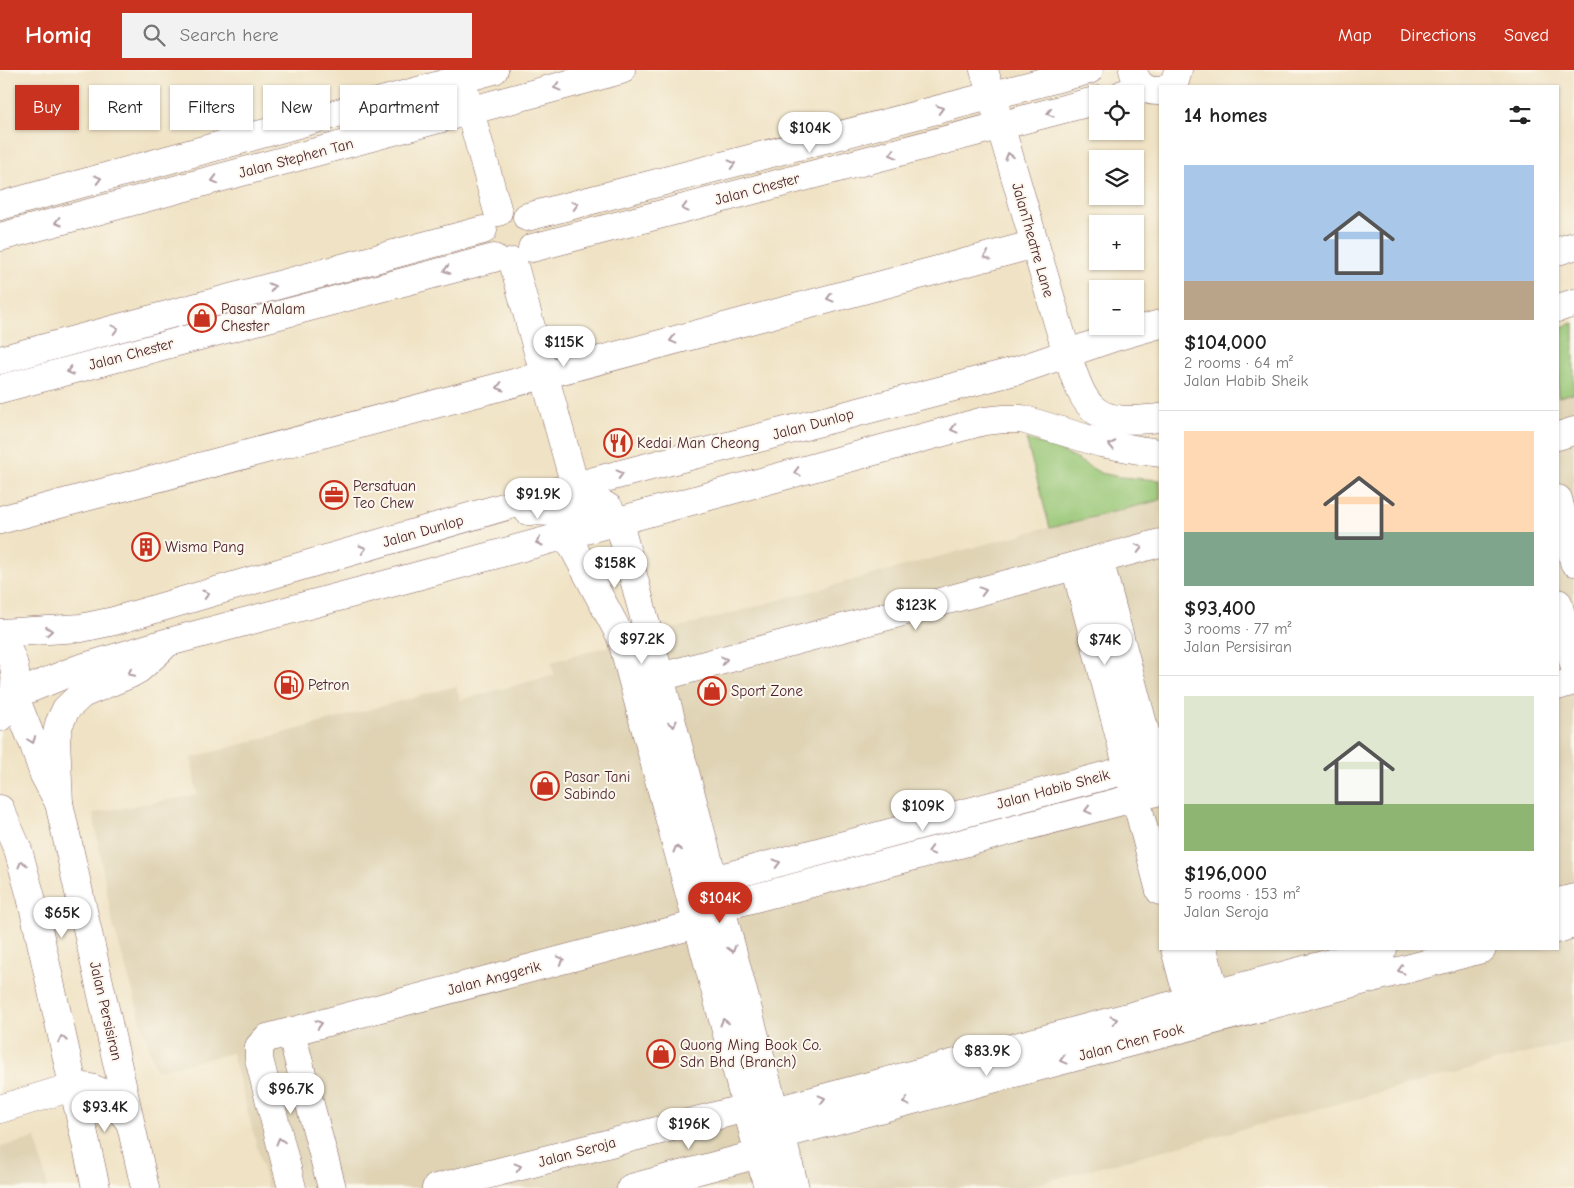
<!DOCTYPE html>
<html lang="en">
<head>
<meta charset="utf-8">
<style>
  :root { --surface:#fff; --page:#f2f2f2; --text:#222; --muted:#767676; --line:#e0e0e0; --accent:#c8321e }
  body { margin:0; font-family:"Comic Neue",sans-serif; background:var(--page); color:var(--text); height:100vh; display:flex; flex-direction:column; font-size:19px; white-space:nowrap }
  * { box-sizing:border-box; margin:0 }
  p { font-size:16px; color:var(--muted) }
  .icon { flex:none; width:28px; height:28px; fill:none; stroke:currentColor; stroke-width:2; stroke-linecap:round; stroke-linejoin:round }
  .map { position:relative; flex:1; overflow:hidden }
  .drawer { position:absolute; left:1159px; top:15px; width:400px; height:865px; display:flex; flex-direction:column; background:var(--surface); border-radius:0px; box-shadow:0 1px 4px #0004 }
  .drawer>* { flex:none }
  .hud { position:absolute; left:15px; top:15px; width:475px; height:45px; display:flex; gap:10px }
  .fabs { position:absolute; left:1089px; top:15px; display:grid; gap:10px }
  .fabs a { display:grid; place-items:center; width:55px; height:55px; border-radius:0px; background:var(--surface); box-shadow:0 1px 4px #0004; font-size:25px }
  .price { position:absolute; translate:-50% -42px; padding:0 11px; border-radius:18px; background:#fff; color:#222; font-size:16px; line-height:32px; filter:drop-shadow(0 1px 2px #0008) }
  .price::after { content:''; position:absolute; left:50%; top:30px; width:15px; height:11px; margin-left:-8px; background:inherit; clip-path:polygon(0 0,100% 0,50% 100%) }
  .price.selected { background:var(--accent); color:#fff }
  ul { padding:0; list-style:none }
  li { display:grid; align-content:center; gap:10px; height:265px; padding:0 25px }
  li+li { border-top:1px solid var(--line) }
  li span { display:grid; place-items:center; height:155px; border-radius:0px; color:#555 }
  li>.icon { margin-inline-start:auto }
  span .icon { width:90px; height:90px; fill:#fffc; stroke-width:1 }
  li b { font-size:21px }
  h2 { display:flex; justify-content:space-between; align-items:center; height:60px; padding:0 25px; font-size:21px }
  .tag { padding:0 18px; border-radius:0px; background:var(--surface); box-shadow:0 1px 4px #0004; font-size:18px; line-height:45px }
  .tag.selected { background:var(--accent); color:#fff }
  header { display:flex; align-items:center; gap:30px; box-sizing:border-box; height:70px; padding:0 25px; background:var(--accent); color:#fff }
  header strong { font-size:24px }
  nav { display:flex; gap:28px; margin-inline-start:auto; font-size:18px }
  .search { width:350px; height:45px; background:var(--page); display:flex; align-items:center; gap:12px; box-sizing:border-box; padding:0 18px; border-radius:0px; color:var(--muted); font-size:19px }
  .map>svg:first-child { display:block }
  .built { fill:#dfd3b4 }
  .green { fill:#97c675; stroke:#707250 }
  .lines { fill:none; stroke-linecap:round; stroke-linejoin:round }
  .minor-casing { stroke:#846461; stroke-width:29 }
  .tertiary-casing { stroke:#846461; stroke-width:29 }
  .secondary-casing { stroke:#846461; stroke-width:29 }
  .minor { stroke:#fff; stroke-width:28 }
  .tertiary { stroke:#fff; stroke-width:28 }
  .secondary { stroke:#fff; stroke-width:28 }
  .oneway { stroke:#ae9aa0 }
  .labels { text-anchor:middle; stroke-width:4; stroke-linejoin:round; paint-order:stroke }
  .street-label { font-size:15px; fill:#4a1f2b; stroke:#fbf7ec }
  .poi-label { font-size:15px; fill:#4a1f2b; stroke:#fbf7ec; text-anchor:start }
</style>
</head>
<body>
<header>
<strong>Homiq</strong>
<div class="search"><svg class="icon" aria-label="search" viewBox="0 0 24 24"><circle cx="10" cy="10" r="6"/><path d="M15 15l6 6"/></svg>Search here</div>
<nav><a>Map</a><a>Directions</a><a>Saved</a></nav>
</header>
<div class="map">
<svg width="1574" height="1118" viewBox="0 0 1574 1118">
  <rect width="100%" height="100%" fill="#fbf7ec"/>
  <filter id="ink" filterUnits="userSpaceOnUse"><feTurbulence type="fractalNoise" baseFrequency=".02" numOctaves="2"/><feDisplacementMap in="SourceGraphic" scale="10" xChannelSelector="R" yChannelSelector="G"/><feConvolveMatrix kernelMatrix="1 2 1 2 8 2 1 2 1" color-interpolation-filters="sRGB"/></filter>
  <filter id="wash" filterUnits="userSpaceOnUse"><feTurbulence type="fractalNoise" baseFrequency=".0096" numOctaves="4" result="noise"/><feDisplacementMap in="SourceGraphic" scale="20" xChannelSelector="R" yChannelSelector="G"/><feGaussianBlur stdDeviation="1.12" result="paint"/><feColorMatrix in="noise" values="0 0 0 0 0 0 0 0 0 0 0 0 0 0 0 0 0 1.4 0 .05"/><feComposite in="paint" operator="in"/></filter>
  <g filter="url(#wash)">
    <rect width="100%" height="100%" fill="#f0e3c5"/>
    <g class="built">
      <path d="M1574,323V971L1021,1118H268L232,983L156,1001L112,851L93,743L197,725L191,688L456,616L460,630L554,605L551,592L1041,459L1160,430V879H1558V327Z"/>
      <path d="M36,1068L48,1118H0V1077Z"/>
    </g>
    <g class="green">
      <path d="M1574,253V323L1558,327V258Z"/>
      <path d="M1026,369L1056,378L1101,403L1120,407L1160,410V430L1050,458Z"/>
    </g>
  </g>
  <g filter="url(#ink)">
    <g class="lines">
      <defs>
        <g id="minor">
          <path d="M984,0L1067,284"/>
          <path d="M465,23L498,142"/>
          <path d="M1123,24L1144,18"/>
          <path d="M0,136L494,0"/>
          <path d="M527,147L1089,0"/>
          <path d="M0,167L621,0"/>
          <path d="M532,178L1098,30"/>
          <path d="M513,192L575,416"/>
          <path d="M0,290L483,160"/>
          <path d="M0,319L494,188"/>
          <path d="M1558,366L1574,361"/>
          <path d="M1558,429L1574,492"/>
          <path d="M0,450L1035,174"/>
          <path d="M616,451L620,456L795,1118"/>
          <path d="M566,464L621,567L768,1118"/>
          <path d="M1099,489L1158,710"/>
          <path d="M1075,496L1160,821"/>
          <path d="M1558,533L1574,595"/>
          <path d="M660,607L1160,473"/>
          <path d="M1558,616L1574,611"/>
          <path d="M713,810L1160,691"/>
          <path d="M1558,832L1574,828"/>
          <path d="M721,837L1160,721"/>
          <path d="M1558,859L1574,854"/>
          <path d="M1175,879L1193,947"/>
          <path d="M1203,879L1220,942"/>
          <path d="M291,962L332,1118"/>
          <path d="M0,1039L72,1017"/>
          <path d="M775,1041L1383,879"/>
          <path d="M781,1065L1482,879"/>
          <path d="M292,1118L259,989V977L267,968L698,854"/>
          <path d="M436,1118L746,1038"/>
          <path d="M631,1118L759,1084"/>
        </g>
        <g id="tertiary">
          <path d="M1133,0C1136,14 1145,22 1160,21"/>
          <path d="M1170,16L1175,11L1178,0"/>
          <path d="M14,625L34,675L44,705L59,733L145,1118"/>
          <path d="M0,739L18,780L31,827L96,1118"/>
          <path d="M72,1017C102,1014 112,1030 129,1051"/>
        </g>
        <g id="secondary">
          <path d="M1558,181L1574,176"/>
          <path d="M1558,238L1574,233"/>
          <path d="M1067,284C1086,344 1095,355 1160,348"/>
          <path d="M528,441L552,442L591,434L601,433L609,438L616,451"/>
          <path d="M0,563L81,558L114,551L575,416L1019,300L1115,267L1160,254"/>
          <path d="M0,571C21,592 20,626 0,647"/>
          <path d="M14,625L78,599L169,572L410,508L984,351L1004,349H1022L1101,373L1139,380L1160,383"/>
          <path d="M59,733L56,669L59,654L66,639L82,624L130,604L139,599L162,578"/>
        </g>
      </defs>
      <use href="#minor" class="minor-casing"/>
      <use href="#tertiary" class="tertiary-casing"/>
      <use href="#secondary" class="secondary-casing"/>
      <use href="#minor" class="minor"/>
      <use href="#tertiary" class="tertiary"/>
      <use href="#secondary" class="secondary"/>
    </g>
    <defs><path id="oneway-chevron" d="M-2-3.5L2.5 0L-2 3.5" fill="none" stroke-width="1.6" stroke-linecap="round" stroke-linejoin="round" transform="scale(1.25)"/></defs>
    <g class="oneway">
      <use href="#oneway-chevron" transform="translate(557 17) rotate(165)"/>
      <use href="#oneway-chevron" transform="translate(940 39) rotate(-15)"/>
      <use href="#oneway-chevron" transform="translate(1050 43) rotate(165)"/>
      <use href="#oneway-chevron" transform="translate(893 84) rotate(165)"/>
      <use href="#oneway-chevron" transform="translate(1009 86) rotate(-106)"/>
      <use href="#oneway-chevron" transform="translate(732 94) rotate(-15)"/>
      <use href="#oneway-chevron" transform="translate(98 109) rotate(-15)"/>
      <use href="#oneway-chevron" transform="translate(215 110) rotate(165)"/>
      <use href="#oneway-chevron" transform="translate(575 135) rotate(-15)"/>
      <use href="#oneway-chevron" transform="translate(685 138) rotate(165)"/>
      <use href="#oneway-chevron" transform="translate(58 152) rotate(165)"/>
      <use href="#oneway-chevron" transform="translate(987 186) rotate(165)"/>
      <use href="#oneway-chevron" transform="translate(447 200) rotate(165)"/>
      <use href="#oneway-chevron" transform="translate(272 217) rotate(-15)"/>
      <use href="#oneway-chevron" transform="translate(830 228) rotate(165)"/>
      <use href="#oneway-chevron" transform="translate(115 259) rotate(-15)"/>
      <use href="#oneway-chevron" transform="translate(673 270) rotate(165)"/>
      <use href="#oneway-chevron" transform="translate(70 301) rotate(165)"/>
      <use href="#oneway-chevron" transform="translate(500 317) rotate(165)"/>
      <use href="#oneway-chevron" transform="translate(954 359) rotate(165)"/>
      <use href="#oneway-chevron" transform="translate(1112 375) rotate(-168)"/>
      <use href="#oneway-chevron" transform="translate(797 402) rotate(165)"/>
      <use href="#oneway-chevron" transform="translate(620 404) rotate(-15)"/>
      <use href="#oneway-chevron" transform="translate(539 472) rotate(164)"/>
      <use href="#oneway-chevron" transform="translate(1139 478) rotate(-15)"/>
      <use href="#oneway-chevron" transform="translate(363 479) rotate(-16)"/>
      <use href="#oneway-chevron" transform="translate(983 521) rotate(-15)"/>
      <use href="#oneway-chevron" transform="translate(206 524) rotate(-16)"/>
      <use href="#oneway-chevron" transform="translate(49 561) rotate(-4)"/>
      <use href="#oneway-chevron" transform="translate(724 590) rotate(-15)"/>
      <use href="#oneway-chevron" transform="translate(131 603) rotate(153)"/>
      <use href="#oneway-chevron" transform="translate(673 654) rotate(75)"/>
      <use href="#oneway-chevron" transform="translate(32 670) rotate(69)"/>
      <use href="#oneway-chevron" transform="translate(1088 740) rotate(165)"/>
      <use href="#oneway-chevron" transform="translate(677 779) rotate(-105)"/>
      <use href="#oneway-chevron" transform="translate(931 781) rotate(165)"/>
      <use href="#oneway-chevron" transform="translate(777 793) rotate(-15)"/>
      <use href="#oneway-chevron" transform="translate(22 794) rotate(-105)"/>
      <use href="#oneway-chevron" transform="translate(732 879) rotate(75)"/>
      <use href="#oneway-chevron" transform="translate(561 890) rotate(-15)"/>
      <use href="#oneway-chevron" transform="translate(1401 900) rotate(165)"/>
      <use href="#oneway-chevron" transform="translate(1114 950) rotate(-15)"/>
      <use href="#oneway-chevron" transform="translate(724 952) rotate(-105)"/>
      <use href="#oneway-chevron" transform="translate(319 954) rotate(-15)"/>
      <use href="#oneway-chevron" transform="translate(62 969) rotate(-102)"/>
      <use href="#oneway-chevron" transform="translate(1063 990) rotate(165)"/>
      <use href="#oneway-chevron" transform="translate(822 1029) rotate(-15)"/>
      <use href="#oneway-chevron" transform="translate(906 1032) rotate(165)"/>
      <use href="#oneway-chevron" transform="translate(280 1071) rotate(-105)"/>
      <use href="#oneway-chevron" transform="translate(518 1097) rotate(-15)"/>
    </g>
  </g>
  <defs>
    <symbol id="shop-ring" viewBox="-11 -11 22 22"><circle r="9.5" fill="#fbf7ec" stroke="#c8321e" stroke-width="1.5"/><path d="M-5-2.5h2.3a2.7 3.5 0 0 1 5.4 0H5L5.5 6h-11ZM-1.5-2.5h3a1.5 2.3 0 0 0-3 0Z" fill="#c8321e"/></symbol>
    <symbol id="restaurant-ring" viewBox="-11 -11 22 22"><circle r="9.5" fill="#fbf7ec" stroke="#c8321e" stroke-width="1.5"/><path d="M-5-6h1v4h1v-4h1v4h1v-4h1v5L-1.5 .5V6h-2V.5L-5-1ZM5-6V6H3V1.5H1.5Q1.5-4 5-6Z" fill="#c8321e"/></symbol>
    <symbol id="office-ring" viewBox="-11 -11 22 22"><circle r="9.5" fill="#fbf7ec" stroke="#c8321e" stroke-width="1.5"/><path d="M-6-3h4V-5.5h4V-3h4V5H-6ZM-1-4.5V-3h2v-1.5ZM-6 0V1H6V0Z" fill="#c8321e"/></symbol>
    <symbol id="building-ring" viewBox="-11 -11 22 22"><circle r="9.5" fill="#fbf7ec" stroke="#c8321e" stroke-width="1.5"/><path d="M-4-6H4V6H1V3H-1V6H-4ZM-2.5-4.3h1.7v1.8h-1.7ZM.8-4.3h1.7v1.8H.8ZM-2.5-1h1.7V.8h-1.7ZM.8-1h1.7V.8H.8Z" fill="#c8321e"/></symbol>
    <symbol id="fuel-ring" viewBox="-11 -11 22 22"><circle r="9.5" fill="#fbf7ec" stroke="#c8321e" stroke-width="1.5"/><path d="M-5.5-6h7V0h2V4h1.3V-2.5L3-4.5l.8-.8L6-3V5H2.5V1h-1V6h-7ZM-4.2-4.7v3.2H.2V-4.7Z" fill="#c8321e"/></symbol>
  </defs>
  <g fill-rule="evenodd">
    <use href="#shop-ring" x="186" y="232" width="32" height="32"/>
    <use href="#restaurant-ring" x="602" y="357" width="32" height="32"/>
    <use href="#office-ring" x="318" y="409" width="32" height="32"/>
    <use href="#building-ring" x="130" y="461" width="32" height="32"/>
    <use href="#fuel-ring" x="273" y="599" width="32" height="32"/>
    <use href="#shop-ring" x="696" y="605" width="32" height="32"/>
    <use href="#shop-ring" x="529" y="700" width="32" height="32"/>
    <use href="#shop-ring" x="645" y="968" width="32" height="32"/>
  </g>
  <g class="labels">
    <g class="street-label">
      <text transform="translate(296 88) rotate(-15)" y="5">Jalan Stephen Tan</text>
      <text transform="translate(757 119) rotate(-15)" y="5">Jalan Chester</text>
      <text transform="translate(1033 170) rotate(74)" y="5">JalanTheatre Lane</text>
      <text transform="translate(131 284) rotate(-15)" y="5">Jalan Chester</text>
      <text transform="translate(813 354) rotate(-15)" y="5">Jalan Dunlop</text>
      <text transform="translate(423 461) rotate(-16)" y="5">Jalan Dunlop</text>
      <text transform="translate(1053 719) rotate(-15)" y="5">Jalan Habib Sheik</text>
      <text transform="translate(494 908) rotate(-15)" y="5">Jalan Anggerik</text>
      <text transform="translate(106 941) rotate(77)" y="5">Jalan Persisiran</text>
      <text transform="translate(1131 972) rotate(-15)" y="5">Jalan Chen Fook</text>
      <text transform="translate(577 1082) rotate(-15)" y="5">Jalan Seroja</text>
    </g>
    <g class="poi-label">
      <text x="221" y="244">Pasar Malam<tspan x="221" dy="17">Chester</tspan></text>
      <text x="637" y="378">Kedai Man Cheong</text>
      <text x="353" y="421">Persatuan<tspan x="353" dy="17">Teo Chew</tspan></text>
      <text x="165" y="482">Wisma Pang</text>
      <text x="308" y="620">Petron</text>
      <text x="731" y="626">Sport Zone</text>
      <text x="564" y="712">Pasar Tani<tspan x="564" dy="17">Sabindo</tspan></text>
      <text x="680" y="980">Quong Ming Book Co.<tspan x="680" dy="17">Sdn Bhd (Branch)</tspan></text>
    </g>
  </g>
</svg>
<div class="fabs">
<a><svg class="icon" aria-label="locate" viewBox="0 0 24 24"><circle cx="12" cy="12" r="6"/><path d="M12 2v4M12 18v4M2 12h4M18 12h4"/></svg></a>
<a><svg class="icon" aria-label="layers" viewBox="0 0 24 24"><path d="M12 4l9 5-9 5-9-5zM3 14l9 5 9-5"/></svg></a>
<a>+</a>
<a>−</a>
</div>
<b class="price" style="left:810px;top:84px">$104K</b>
<b class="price" style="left:564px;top:298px">$115K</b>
<b class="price" style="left:538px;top:450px">$91.9K</b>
<b class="price" style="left:615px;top:519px">$158K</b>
<b class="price" style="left:916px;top:561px">$123K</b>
<b class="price" style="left:642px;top:595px">$97.2K</b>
<b class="price" style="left:1105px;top:596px">$74K</b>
<b class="price" style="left:923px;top:762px">$109K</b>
<b class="price selected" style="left:720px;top:854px">$104K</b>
<b class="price" style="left:62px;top:869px">$65K</b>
<b class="price" style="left:987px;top:1007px">$83.9K</b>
<b class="price" style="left:291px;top:1045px">$96.7K</b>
<b class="price" style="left:105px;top:1063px">$93.4K</b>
<b class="price" style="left:689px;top:1080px">$196K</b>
<div class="hud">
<a class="tag selected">Buy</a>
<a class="tag">Rent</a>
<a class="tag">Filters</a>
<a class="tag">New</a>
<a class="tag">Apartment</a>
</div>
<section class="drawer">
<h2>14 homes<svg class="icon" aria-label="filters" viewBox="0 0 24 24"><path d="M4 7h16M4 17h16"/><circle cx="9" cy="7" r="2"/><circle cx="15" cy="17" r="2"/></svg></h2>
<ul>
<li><span style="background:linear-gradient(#a9c7e8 75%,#b9a48a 0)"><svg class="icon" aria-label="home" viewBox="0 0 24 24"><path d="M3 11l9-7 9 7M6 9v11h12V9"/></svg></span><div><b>$104,000</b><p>2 rooms · 64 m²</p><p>Jalan Habib Sheik</p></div></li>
<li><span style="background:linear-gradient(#ffd9b3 65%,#7fa58c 0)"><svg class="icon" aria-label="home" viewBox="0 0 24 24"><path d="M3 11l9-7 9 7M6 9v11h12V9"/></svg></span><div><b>$93,400</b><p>3 rooms · 77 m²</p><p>Jalan Persisiran</p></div></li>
<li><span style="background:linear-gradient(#dfe7d0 70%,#8fb573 0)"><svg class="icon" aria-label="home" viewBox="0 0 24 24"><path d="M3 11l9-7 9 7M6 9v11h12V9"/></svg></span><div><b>$196,000</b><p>5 rooms · 153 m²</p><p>Jalan Seroja</p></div></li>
</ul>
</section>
</div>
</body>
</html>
